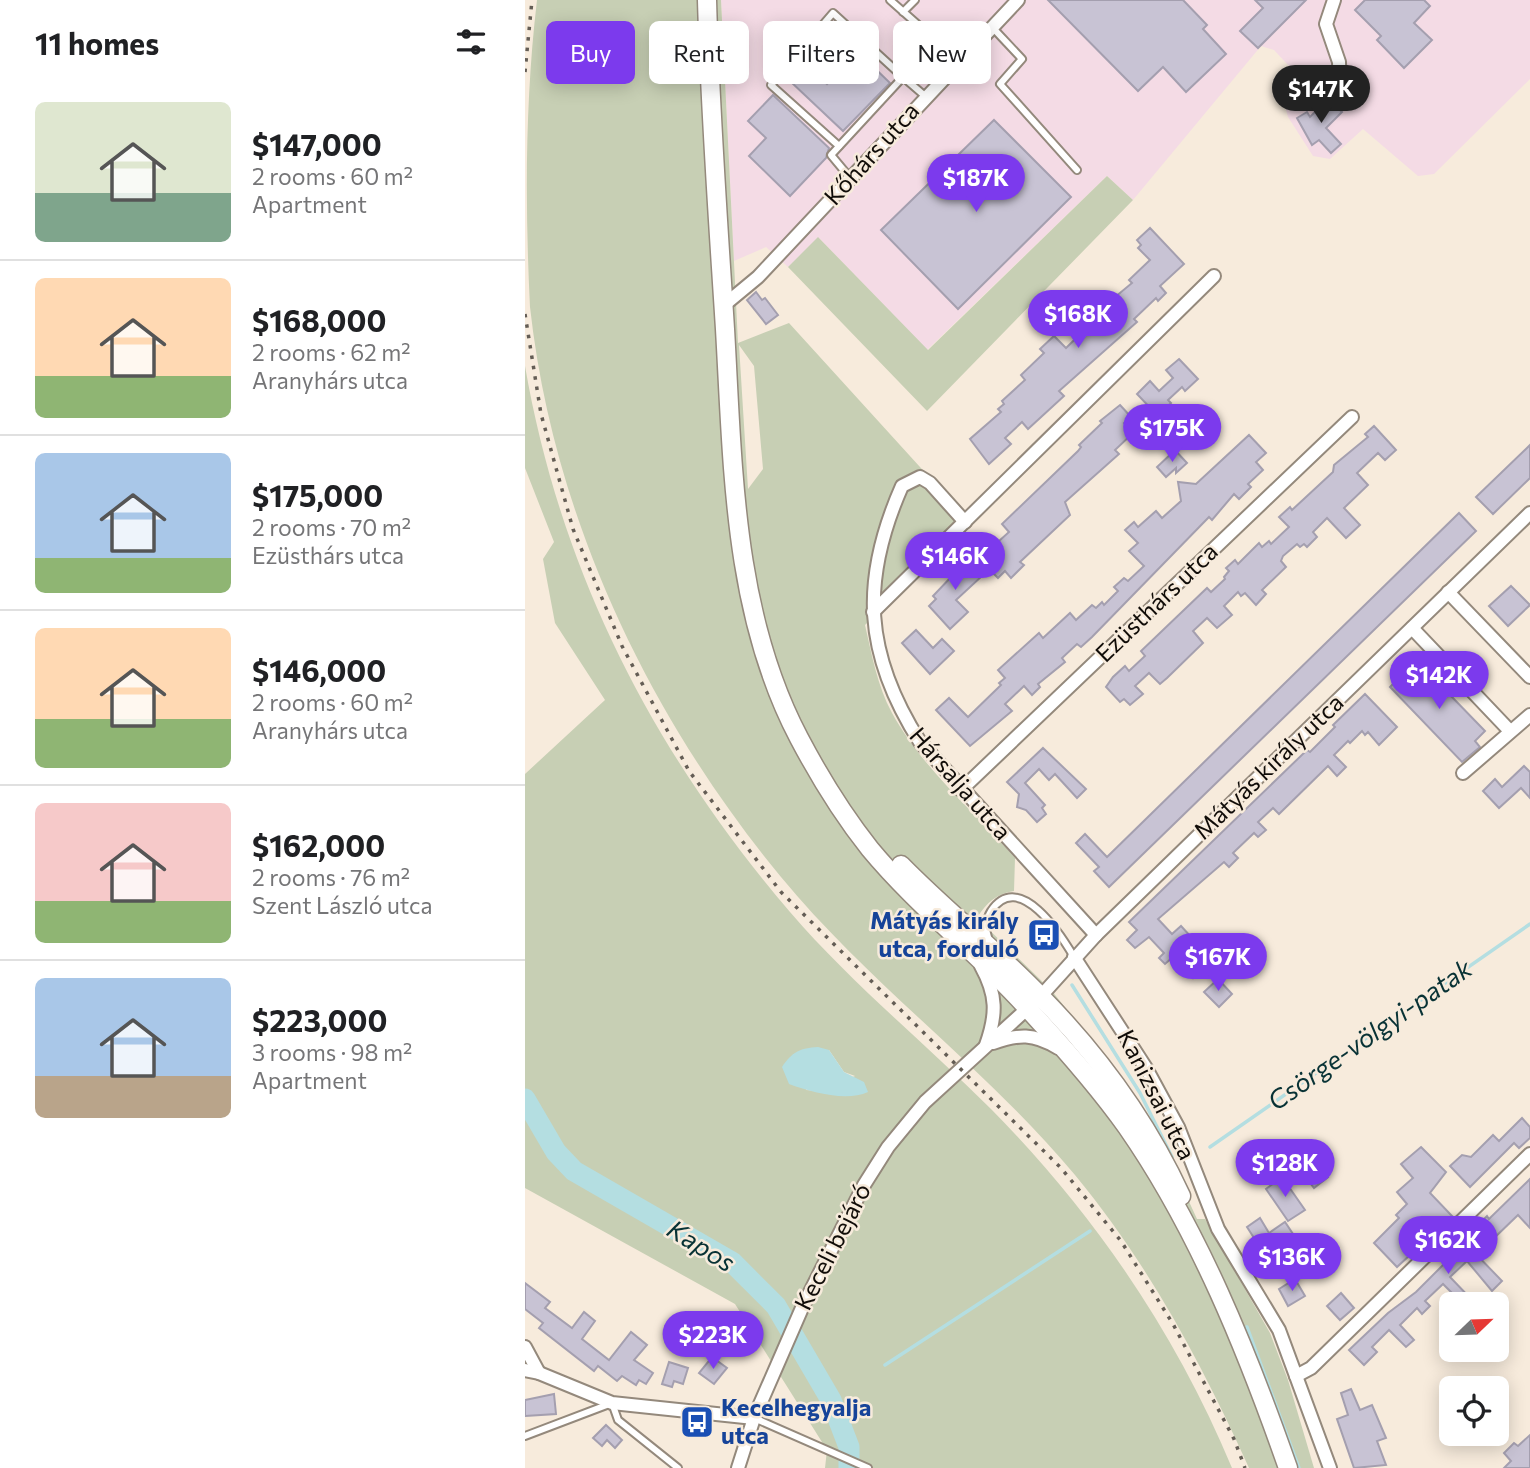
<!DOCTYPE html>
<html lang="en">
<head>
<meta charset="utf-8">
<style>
  :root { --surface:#fff; --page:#f6f6f6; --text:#202124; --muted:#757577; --line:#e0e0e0; --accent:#7c3aed }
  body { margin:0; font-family:Commissioner,sans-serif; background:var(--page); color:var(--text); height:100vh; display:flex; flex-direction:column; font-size:26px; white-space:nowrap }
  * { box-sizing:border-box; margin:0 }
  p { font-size:23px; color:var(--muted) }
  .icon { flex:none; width:38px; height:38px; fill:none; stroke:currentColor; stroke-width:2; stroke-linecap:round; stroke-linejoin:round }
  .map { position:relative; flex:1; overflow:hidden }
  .sheet { display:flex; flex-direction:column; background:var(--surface); width:525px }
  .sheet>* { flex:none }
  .guide { position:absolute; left:21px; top:21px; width:665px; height:63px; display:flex; gap:14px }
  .needle { width:46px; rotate:67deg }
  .tools { position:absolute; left:914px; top:1292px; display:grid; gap:14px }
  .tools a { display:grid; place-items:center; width:70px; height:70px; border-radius:10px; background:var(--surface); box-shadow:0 4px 18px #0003; font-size:35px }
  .price { position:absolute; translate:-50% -60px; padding:0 16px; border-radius:24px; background:var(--accent); color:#fff; font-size:23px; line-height:46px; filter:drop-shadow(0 2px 4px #0008) }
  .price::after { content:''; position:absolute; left:50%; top:42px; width:21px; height:16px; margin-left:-10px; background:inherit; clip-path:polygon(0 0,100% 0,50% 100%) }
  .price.selected { background:#222; color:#fff }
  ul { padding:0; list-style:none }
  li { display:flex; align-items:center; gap:21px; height:175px; padding:0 35px }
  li+li { border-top:2px solid var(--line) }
  li span { display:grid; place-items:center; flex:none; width:196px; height:140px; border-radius:10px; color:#555 }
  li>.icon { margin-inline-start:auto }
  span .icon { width:84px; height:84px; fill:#fffc; stroke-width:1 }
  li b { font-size:30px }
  h2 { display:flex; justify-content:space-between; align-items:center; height:84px; padding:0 35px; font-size:30px }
  .chip { padding:0 24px; border-radius:10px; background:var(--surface); box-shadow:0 4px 18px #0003; font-size:24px; line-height:63px }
  .chip.selected { background:var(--accent); color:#fff }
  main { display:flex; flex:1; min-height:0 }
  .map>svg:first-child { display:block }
  .industrial { fill:#f4dbe5 }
  .green { fill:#c7cfb4; fill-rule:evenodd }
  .water { fill:#b4dee1 }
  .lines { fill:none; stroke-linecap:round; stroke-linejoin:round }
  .stream { stroke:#b4dee1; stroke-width:3.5 }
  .river { stroke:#b4dee1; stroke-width:21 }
  .building { fill:#c8c3d4; stroke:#a49faf; stroke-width:2 }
  .service-casing { stroke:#94897c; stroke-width:10 }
  .minor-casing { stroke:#94897c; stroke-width:16 }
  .primary-casing { stroke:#94897c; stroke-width:21 }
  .service { stroke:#fff; stroke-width:6 }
  .minor { stroke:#fff; stroke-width:12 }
  .primary { stroke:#fff; stroke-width:18 }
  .rail { stroke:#645d55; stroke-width:3.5; stroke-dasharray:3.5 7; stroke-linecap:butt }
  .labels { text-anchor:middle; stroke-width:5; stroke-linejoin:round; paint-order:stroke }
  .street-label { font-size:24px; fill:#100c08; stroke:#f7ebdc }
  .transit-label { font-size:24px; font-weight:bold; fill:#164399; stroke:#f7ebdc; text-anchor:end }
  .water-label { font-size:26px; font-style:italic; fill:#083235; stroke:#f7ebdc }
</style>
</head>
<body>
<main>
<section class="sheet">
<h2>11 homes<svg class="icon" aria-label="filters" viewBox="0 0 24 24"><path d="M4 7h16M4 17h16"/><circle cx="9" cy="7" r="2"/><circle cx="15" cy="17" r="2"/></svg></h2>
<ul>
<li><span style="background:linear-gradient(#dfe7d0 65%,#7fa58c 0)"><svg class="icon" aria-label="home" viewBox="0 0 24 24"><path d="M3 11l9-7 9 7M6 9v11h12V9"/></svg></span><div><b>$147,000</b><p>2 rooms · 60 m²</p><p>Apartment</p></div></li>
<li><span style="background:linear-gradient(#ffd9b3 70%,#8fb573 0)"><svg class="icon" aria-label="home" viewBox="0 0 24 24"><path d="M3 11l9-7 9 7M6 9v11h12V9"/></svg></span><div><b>$168,000</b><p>2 rooms · 62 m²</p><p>Aranyhárs utca</p></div></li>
<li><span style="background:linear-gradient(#a9c7e8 75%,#8fb573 0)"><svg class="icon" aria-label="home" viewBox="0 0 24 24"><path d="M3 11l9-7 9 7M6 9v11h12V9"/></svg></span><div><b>$175,000</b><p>2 rooms · 70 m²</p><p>Ezüsthárs utca</p></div></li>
<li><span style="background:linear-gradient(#ffd9b3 65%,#8fb573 0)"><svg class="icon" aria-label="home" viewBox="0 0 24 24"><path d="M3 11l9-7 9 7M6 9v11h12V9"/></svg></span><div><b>$146,000</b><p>2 rooms · 60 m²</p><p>Aranyhárs utca</p></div></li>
<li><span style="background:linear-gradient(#f6c9c9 70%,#8fb573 0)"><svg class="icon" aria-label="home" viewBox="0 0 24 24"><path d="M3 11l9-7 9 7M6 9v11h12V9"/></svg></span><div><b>$162,000</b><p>2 rooms · 76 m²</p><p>Szent László utca</p></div></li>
<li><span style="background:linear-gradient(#a9c7e8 70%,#b9a48a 0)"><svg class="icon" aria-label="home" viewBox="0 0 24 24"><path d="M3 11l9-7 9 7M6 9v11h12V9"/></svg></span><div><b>$223,000</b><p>3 rooms · 98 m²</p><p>Apartment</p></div></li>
</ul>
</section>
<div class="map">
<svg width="1005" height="1468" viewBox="0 0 1005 1468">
  <rect width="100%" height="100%" fill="#f7ebdc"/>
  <path class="industrial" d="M196,0H1005V79L909,174L893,176L838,129L805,159L788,156L763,117L759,102L776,79L749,50L736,46L608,200L582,176L402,350L294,238L263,267L241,247L209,261Z"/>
  <g class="green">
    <path d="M12,0H196L213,343L264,323L445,522L340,625C347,655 352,685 367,713C397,768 449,811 490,858L489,891C471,894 462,902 452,918L527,991L562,1035L638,1145L672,1219H680L745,1333L763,1380L789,1468H724C677,1364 623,1263 550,1175C461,1068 345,985 256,877C123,716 28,516 5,307C0,206 0,101 12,0ZM214,345L229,366L238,469L223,489Z"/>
    <path d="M582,176L608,200L402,411L263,267L293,237L403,350Z"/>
    <path d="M0,366C36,574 129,753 265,912C326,983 400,1043 466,1109C568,1212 651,1333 707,1468H300L302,1450L210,1304L0,1188V774L80,700L30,623L18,559L29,542L0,468ZM304,1050L319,1072L330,1076L295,1091L281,1090Z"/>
  </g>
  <path class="water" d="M293,1047L304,1050L319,1072L339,1082L343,1092C321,1102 286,1092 264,1084L257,1067C267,1052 275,1048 293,1047Z"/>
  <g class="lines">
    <g class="stream">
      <path d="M547,985L615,1093L647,1157"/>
      <path d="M685,1147L1005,924"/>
      <path d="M722,1327L774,1468"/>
      <path d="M360,1365L565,1231"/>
      <path d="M306,1400L312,1397"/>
    </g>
    <path class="river" d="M0,1099L31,1152L49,1171L207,1262L251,1306L306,1400L324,1447V1468"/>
  </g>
  <g class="building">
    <path d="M523,0H658L682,25L678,29L701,54L661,92L638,67L613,91Z"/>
    <path d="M730,0H781L733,48L715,31L738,8Z"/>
    <path d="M840,0H899L905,6L889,23L907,40L879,68L852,40L856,36L830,10Z"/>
    <path d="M333,52L365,83L318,131L266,82L282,66L302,84Z"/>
    <path d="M248,95L304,148L301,158L265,196L224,156L241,138L223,121Z"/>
    <path d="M803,99L817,112L801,128L816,144L806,153L794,140L787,145L772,118L782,112L785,117Z"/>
    <path d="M469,120L546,197L433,309L356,230Z"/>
    <path d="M625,228L659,264L635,286L641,293L633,301L631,298L609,319L612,322L534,391L539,396L503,429L497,422L480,438L486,444L464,464L445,439L476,412L473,409L479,404L477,401L500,380L496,375L519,353L515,349L529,336L541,348L575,315L572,312L607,283L604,280L625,260L613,248L616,245L612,240Z"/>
    <path d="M231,292L237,300L240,298L253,315L241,324L222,300Z"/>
    <path d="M654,359L673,379L660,391L657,387L643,400L646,403L633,416L612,394L625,381L634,391L648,378L641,370Z"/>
    <path d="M595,405L606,417L599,423L608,433L590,450L594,454L540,502L545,515L495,562L499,565L486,578L480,571L473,578L458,563L465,556L462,552L484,532L477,524L553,451L556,447L554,445L577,423L575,421Z"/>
    <path d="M849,426L871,450L860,460L853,453L832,473L843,485L819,508L835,525L821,538L802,518L788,532L792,537L782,547L779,544L775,547L772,544L758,556L756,561L761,567L737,590L741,594L731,605L720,593L716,596L713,592L699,606L707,615L692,628L682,618L668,631L678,643L642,678L635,684L624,673L610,686L618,694L605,705L599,699L595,702L581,687L588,677L600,666L604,671L620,656L616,651L682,588L686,592L700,579L699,577L704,571L701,568L710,560L713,564L734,543L737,547L744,541L746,544L764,527L754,517L765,507L767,510L808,472L809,465L843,437L840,434Z"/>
    <path d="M724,435L741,453L731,462L738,470L723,484L726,487L714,499L709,494L687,520L684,517L567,637L556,647L552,644L537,658L540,662L513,684L515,687L507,695L499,686L480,704L487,711L445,746L411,710L424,698L443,717L476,685L474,683L480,678L473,670L514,633L518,638L545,613L551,620L567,605L571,608L577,602L579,605L593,591L589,587L599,578L603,581L619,566L604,551L613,543L600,530L609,522L613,527L631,511L637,518L656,501L653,482L671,484Z"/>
    <path d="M1005,445V478L968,514L951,497Z"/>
    <path d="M648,448L662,463L651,473V468L641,477L632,467L648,452Z"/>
    <path d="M934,513L951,531L584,887L569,871L574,867L551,843L560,834L582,857Z"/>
    <path d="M438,555L457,576L431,600L443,612L425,629L404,606L411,599L408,596L429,574L423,568Z"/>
    <path d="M986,586L1005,605L983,626L964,606Z"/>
    <path d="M391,630L408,648L417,639L429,651L405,674L377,643Z"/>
    <path d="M891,660L960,731L950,741L955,747L937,762L865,687Z"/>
    <path d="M840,694L872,727L854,745L843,732L840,735L837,731L825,743L823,741L809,755L821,767L812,776L803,766L754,814L748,808L733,822L741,830L733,837L729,833L708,853L713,858L704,867L699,862L633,919L647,934L656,926L667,938L657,948L677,969L668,978L648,957L640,964L634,958L639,953L624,937L610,948L602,940L612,930L604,922L782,750L785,752L810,727L808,725Z"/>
    <path d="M518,748L561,789L552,798L530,774L524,780L514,769L500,783L520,805L517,808L521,814L512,822L501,810L492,807L494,794L482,782Z"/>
    <path d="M999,766L1005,772V798L996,788L974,808L958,791L970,779L977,787Z"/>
    <path d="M693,979L707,994L694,1007L679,992Z"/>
    <path d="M997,1118L1005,1127V1138L994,1148L989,1143L945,1187L925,1166L937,1155L946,1157L968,1135L974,1141Z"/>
    <path d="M896,1147L921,1172L905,1193L927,1216L872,1267L849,1243L874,1218L871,1215L882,1204L872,1192L888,1178L876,1164Z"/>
    <path d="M794,1164L803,1177L789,1188L779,1175Z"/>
    <path d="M757,1177L780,1210L763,1221L741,1189Z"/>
    <path d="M1005,1179V1228L993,1215L966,1241L961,1236L947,1250L977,1281L967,1291L942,1261L925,1277L948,1301L938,1304L918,1284L900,1301L905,1306L897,1314L892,1308L875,1325L889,1340L881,1347L864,1330L847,1347L852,1352L839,1365L824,1350L863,1313L891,1292L950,1233L948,1230L962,1216L964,1219Z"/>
    <path d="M735,1218L744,1233L760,1222L774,1243L768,1247L773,1254L749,1269L722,1227Z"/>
    <path d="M770,1279L780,1296L763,1306L754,1289Z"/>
    <path d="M0,1283L25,1302L20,1308L47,1328L59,1312L70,1321L57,1339L84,1360L106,1332L122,1345L109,1360L128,1373L121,1384L114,1380L111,1385L97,1376L92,1381L73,1366L69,1371L14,1328L18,1323L0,1309Z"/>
    <path d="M816,1293L829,1308L815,1320L802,1306Z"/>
    <path d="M187,1357L202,1368L189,1384L174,1373Z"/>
    <path d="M144,1362L163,1368L158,1384L149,1381L147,1387L137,1384Z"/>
    <path d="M826,1389L835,1410L847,1405L861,1438L852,1441L861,1465L829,1468L812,1419L823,1415L816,1393Z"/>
    <path d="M29,1394L31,1414L0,1416V1400Z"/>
    <path d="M81,1425L97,1440L90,1448L82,1440L77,1446L68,1438Z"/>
    <path d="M1005,1435V1468H979L986,1461L979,1453L989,1443L993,1446Z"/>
  </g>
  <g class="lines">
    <defs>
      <g id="service">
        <path d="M365,0L434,61"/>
        <path d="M378,12L390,0"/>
        <path d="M467,27L497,59L475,84L552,170"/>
        <path d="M314,146L246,85L308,13L378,77"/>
        <path d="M326,179L306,155L378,77L400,96"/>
        <path d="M463,937C460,929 461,919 466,911C494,869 536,935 549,957"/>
        <path d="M229,1418L343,1468"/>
        <path d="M0,1436L87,1403L93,1420L153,1468"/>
      </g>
      <g id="minor">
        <path d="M809,0L801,24L814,62L815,95"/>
        <path d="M198,306L233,277L493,0"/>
        <path d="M440,522L405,483L395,477L377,486C335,581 339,654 395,742L571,935"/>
        <path d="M923,592L1005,677"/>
        <path d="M348,612L689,276"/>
        <path d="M887,628L984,730"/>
        <path d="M938,773L1005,715"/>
        <path d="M436,790L827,417"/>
        <path d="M549,957L621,1068L653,1127L693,1229L754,1330L805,1468"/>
        <path d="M456,966C472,995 472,1014 461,1045"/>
        <path d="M468,1043C494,1034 508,1033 533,1048"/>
        <path d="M0,1347L14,1373"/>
        <path d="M0,1370L14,1373L87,1403L229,1418"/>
        <path d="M771,1376L786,1368L1005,1154"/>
        <path d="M213,1468L229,1418L277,1308L339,1185L363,1147L400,1102L516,996L571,935L1005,513"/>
      </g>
      <g id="primary">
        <path d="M182,0C185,110 193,219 200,329C208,467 208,613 274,738C294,776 318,815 345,849C394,908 456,955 507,1013C540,1049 573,1086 602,1127C673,1229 722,1351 763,1468"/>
        <path d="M376,865C421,911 472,951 516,997C574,1056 622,1122 656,1196"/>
      </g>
    </defs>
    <use href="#service" class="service-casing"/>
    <use href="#minor" class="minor-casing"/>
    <use href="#primary" class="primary-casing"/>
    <use href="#service" class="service"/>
    <use href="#minor" class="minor"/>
    <use href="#primary" class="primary"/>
    <g class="rail">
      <path d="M0,72L7,0"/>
      <path d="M0,314L16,414L48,529L97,646L164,771L256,892L536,1168L596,1241L648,1324L709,1439L720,1468"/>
    </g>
  </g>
  <defs>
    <symbol id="bus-square" viewBox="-11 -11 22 22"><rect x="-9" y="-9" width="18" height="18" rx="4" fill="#1a4fb4" stroke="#f7ebdc"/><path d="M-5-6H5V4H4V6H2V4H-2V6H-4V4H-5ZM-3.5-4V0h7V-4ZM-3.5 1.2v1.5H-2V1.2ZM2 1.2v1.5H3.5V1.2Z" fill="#fff"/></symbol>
  </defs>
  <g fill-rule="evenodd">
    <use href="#bus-square" x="500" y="916" width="38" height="38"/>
    <use href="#bus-square" x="153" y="1403" width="38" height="38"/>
  </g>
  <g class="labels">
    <g class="street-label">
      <text transform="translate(347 154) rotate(-48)" y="8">Kőhárs utca</text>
      <text transform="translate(632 603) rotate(-44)" y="8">Ezüsthárs utca</text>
      <text transform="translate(744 767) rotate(-44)" y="8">Mátyás király utca</text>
      <text transform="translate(435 784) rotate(49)" y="8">Hársalja utca</text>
      <text transform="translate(631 1095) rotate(63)" y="8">Kanizsai utca</text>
      <text transform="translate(308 1247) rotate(-63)" y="8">Keceli bejáró</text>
    </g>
    <g class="transit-label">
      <text x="494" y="929">Mátyás király<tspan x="494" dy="28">utca, forduló</tspan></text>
      <text x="196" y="1416" text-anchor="start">Kecelhegyalja<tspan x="196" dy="28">utca</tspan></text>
    </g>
    <g class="water-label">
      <text transform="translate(845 1035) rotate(-35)" y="9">Csörge-völgyi-patak</text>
      <text transform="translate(176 1246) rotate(32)" y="9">Kapos</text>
    </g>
  </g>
</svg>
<div class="tools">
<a><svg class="needle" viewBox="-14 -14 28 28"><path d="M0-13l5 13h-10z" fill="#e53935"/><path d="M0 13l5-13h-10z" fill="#757577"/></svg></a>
<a><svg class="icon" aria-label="locate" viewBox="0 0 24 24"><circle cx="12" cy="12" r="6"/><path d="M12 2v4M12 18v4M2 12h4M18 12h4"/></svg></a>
</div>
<b class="price selected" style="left:796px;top:125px">$147K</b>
<b class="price" style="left:451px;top:214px">$187K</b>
<b class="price" style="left:553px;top:350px">$168K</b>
<b class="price" style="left:647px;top:464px">$175K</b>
<b class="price" style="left:430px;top:592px">$146K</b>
<b class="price" style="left:914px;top:711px">$142K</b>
<b class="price" style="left:693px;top:993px">$167K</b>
<b class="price" style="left:760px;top:1199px">$128K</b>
<b class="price" style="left:923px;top:1276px">$162K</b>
<b class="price" style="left:767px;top:1293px">$136K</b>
<b class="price" style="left:188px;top:1371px">$223K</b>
<div class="guide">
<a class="chip selected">Buy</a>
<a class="chip">Rent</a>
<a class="chip">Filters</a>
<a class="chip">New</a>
</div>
</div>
</main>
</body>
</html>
